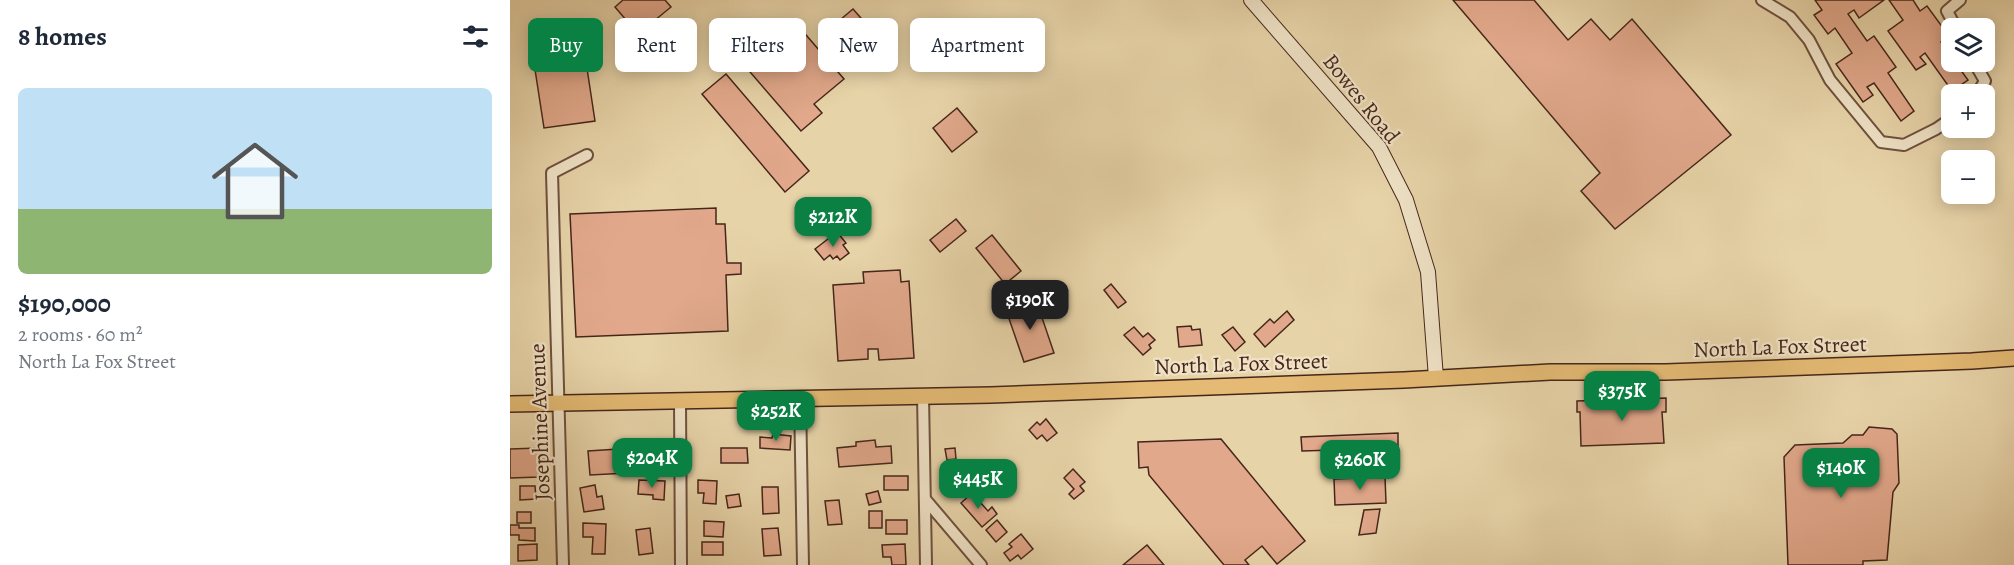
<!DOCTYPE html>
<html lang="en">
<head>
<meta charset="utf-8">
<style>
  :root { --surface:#fff; --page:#f2f2f3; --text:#1f2937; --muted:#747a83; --line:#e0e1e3; --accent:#0b8043 }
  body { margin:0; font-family:Alegreya,serif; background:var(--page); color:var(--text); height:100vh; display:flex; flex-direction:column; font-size:22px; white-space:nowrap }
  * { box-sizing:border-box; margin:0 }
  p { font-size:20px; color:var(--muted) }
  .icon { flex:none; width:33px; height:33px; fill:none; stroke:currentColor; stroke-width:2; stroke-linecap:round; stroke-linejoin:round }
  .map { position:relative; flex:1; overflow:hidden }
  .details { display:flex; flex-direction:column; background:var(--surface); width:510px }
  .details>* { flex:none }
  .banner { position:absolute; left:18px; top:18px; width:570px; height:54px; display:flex; gap:12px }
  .controls { position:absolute; left:1431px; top:18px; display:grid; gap:12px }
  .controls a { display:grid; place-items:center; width:54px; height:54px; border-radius:9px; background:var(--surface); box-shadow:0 3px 15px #0003; font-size:30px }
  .price { position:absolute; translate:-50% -51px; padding:0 14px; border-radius:12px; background:var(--accent); color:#fff; font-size:20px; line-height:39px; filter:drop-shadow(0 2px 3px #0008) }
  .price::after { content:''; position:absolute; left:50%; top:36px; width:18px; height:14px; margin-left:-9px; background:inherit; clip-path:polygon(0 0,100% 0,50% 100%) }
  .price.on { background:#222; color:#fff }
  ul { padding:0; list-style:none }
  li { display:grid; align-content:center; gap:12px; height:318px; padding:0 18px }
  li+li { border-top:2px solid var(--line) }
  li span { display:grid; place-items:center; height:186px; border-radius:9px; color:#555 }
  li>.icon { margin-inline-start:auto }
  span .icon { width:108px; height:108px; fill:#fffc; stroke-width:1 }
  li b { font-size:26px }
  h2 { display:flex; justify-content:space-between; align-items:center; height:72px; padding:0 18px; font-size:26px }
  .pill { padding:0 21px; border-radius:9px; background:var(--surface); box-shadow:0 3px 15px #0003; font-size:21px; line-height:54px }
  .pill.on { background:var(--accent); color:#fff }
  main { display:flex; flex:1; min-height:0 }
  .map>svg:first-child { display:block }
  .building { fill:#e1a88b; stroke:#46261a; stroke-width:1.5 }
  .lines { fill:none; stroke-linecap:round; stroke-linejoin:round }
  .street-casing { stroke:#6e513e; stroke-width:14 }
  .secondary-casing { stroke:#46261a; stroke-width:16 }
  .primary-casing { stroke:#46261a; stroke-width:18 }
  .street { stroke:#efe2c6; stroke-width:10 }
  .secondary { stroke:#efe2c6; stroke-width:14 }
  .primary { stroke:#e4ba74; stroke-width:15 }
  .labels { text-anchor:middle; stroke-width:4.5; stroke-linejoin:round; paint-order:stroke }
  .street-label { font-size:22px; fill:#46261a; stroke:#efe2c6 }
</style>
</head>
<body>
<main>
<section class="details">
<h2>8 homes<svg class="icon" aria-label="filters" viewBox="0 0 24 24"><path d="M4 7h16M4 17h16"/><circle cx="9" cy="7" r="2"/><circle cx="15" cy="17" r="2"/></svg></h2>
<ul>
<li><span style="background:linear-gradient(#bfe0f5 65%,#8fb573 0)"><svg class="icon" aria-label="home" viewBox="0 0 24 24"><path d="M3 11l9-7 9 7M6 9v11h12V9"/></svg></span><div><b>$190,000</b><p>2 rooms · 60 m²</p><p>North La Fox Street</p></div></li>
</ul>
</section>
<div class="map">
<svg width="1504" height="565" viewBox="0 0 1504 565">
  <rect width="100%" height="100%" fill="#e7d3a8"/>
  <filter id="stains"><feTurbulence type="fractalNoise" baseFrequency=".00333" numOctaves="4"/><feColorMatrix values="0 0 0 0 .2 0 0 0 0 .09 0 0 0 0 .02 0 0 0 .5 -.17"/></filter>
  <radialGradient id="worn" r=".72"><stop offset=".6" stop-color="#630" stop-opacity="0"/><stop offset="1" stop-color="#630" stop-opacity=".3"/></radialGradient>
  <g class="building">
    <path d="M113,0H155L161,7L128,34L105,7Z"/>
    <path d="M943,0H1024L1058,40L1081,19L1100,40L1122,19L1221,135L1105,229L1071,191L1090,173Z"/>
    <path d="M1305,0H1374L1349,18L1344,10L1338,14L1357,41L1364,36L1386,67L1378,73L1404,111L1391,121L1364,83L1357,87L1363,95L1353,102L1326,64L1342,53L1325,28L1318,34L1304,15L1312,10Z"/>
    <path d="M1379,0H1403L1410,11L1417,6L1439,36L1431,42L1442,56V62H1445L1458,80L1442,91L1415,53L1410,57L1416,64L1406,70L1378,31L1393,20Z"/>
    <path d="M343,9L378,49L359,65L324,25Z"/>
    <path d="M284,21L334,79L304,104L312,113L291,131L222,51L246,30L257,43Z"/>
    <path d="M71,29L85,121L34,128L20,37Z"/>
    <path d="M216,74L299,171L275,192L192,94Z"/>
    <path d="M447,108L467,132L442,152L423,128Z"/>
    <path d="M206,208V224H215L217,263H231V274L216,275L218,331L66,337L60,214Z"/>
    <path d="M330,216L337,224L328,233L320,224Z"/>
    <path d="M446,219L456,231L430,252L420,240Z"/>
    <path d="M327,232L336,243L333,245L339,253L330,260L327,256L323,259L320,255L314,260L305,249Z"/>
    <path d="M482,235L511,271L495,284L466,248Z"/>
    <path d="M390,270L391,282L399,281L404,358L369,360L368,349H358V359L328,361L323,285L354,283L353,272Z"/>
    <path d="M601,284L616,302L608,308L594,290Z"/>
    <path d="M526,300L544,353L514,362L496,310Z"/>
    <path d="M777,311L784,320L755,347L744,334L760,319L764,323Z"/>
    <path d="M681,326L682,330L690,329L692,345L669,347L667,327Z"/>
    <path d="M624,327L633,337L638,333L645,340L639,345L641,348L633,355L614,335Z"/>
    <path d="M723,327L735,342L725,351L712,335Z"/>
    <path d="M1156,398V412H1152L1154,443L1071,446L1070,412H1067V401Z"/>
    <path d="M536,419L547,433L537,441L532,435L527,439L519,430L527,422L530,425Z"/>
    <path d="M1359,427L1382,429L1387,434L1389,483L1383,492L1377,560L1353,561V565H1278L1274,457L1285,445L1333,443L1342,435H1353Z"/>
    <path d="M888,433V448L792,451L791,437Z"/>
    <path d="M263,434L281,436L280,450L250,448V437L262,438Z"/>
    <path d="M711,439L795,541L767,564L752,546L735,560L739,565H714L639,475L638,467L629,468L628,442Z"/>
    <path d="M365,440L366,447L381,446L382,463L329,467L327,448L346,446V442Z"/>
    <path d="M155,446L156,471L80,475L78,451Z"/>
    <path d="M28,448L29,459H38L39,469H29V477L0,478V449Z"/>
    <path d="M211,448H237L238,463H211Z"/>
    <path d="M445,448L446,459L437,460L435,449Z"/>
    <path d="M449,464L465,482L449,496L437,482L440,480L436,475Z"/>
    <path d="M563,469L575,482L570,486L574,491L564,499L559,494L564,489L554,478Z"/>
    <rect x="374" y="476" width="24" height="14"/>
    <path d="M875,477L876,503L825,505L824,479Z"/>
    <path d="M129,480L155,481L154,500L143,499V495L128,494Z"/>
    <path d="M188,480L207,481L206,504L193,503L194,493H188Z"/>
    <path d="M85,485L87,497L92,496L94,509L74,512L70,488Z"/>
    <path d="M10,486H25L26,499L10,500Z"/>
    <path d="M252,487H268L269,513L253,514Z"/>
    <path d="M368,491L371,502L359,505L356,494Z"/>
    <path d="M462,493L478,511L482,507L487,514L472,527L451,503Z"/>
    <path d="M229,494L231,506L218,508L216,496Z"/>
    <path d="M329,500L332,524L318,525L315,501Z"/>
    <path d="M870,509L866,533L849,535L854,510Z"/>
    <rect x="359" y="511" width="13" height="17"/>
    <rect x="7" y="512" width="14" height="11"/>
    <rect x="376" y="520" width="21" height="14"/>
    <path d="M487,520L497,532L486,542L476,530Z"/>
    <path d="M194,521L214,522L213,537L194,536Z"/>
    <path d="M73,523L96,524L95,554H82L83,537H73Z"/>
    <path d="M0,525H9V528H25V541L9,540V535H0Z"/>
    <path d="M140,528L143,553L129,555L126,530Z"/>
    <path d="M268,528L271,555L254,556L252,529Z"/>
    <path d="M511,534L523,549L511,559L508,555L500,561L494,553L502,547L499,544Z"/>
    <rect x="192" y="542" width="21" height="13"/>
    <path d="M27,544V560L8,561V545Z"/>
    <path d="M395,544L396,565H382L381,557H373L372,545Z"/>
    <path d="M637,545L654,565H613Z"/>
  </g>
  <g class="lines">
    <defs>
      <g id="street">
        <path d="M1252,0L1280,17L1299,40L1320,80L1371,142L1394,145L1426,129L1442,118"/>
        <path d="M1446,28L1437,11L1450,0"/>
        <path d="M1464,62L1475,81L1467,94"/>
        <path d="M413,396L416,565"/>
        <path d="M290,399L293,565"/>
        <path d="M170,401L171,565"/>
        <path d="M415,499L471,565"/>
        <path d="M53,565L42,173L77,155"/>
      </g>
      <path id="secondary" d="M741,0L869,147L896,200L918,272L926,378"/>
      <path id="primary" d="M0,404L481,395L894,380L1040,372H1156L1462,361L1504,358"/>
    </defs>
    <use href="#street" class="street-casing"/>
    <use href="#secondary" class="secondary-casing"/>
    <use href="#primary" class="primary-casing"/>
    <use href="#street" class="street"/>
    <use href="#secondary" class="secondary"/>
    <use href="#primary" class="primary"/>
  </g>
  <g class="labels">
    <g class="street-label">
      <text transform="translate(852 98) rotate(51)" y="8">Bowes Road</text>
      <text transform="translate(1270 346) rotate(-2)" y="8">North La Fox Street</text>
      <text transform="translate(731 363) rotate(-2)" y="8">North La Fox Street</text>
      <text transform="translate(29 422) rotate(-92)" y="8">Josephine Avenue</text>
    </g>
  </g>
  <rect width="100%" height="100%" filter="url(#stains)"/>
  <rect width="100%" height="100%" fill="url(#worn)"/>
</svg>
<div class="controls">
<a><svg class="icon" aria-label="layers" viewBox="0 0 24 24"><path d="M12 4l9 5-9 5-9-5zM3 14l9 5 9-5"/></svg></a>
<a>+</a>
<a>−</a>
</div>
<b class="price" style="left:323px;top:248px">$212K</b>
<b class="price on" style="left:520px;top:331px">$190K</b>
<b class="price" style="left:1112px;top:422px">$375K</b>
<b class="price" style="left:266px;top:442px">$252K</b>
<b class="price" style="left:142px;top:489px">$204K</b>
<b class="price" style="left:850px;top:491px">$260K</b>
<b class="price" style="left:1331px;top:499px">$140K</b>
<b class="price" style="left:468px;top:510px">$445K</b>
<div class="banner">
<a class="pill on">Buy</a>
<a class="pill">Rent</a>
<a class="pill">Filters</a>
<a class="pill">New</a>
<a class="pill">Apartment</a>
</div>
</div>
</main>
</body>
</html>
